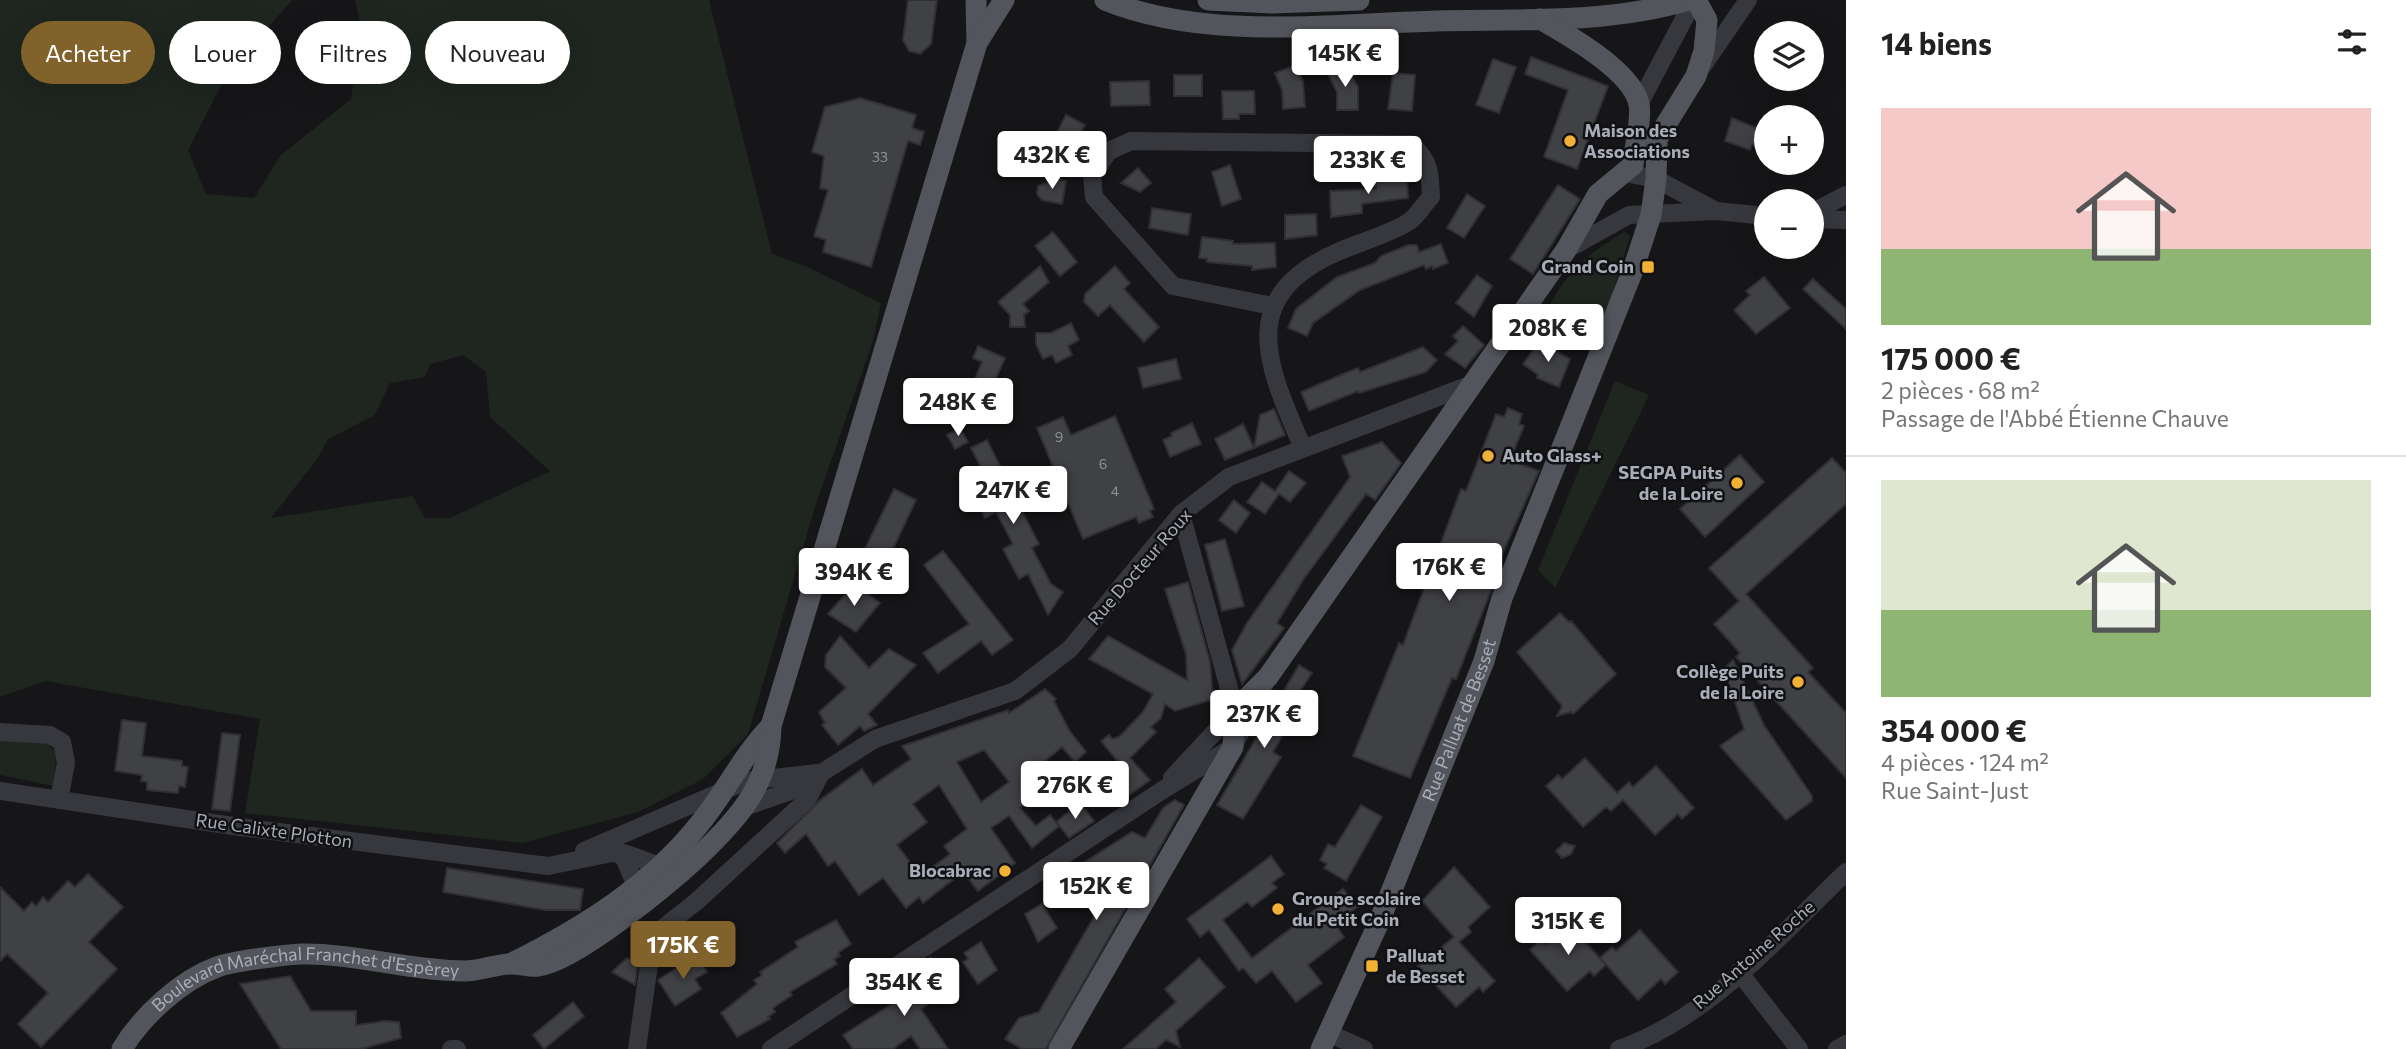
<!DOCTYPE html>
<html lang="fr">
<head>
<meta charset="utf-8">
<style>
  :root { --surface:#fff; --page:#f6f6f6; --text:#222; --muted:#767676; --line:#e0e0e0; --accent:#80622a }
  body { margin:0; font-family:Commissioner,sans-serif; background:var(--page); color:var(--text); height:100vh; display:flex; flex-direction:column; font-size:26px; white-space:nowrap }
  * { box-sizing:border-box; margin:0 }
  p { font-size:23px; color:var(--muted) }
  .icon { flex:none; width:38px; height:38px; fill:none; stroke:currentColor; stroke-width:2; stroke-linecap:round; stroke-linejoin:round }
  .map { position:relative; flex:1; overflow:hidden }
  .details { display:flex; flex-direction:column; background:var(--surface); width:560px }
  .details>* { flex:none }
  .banner { position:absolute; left:21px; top:21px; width:665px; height:63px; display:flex; gap:14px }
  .tools { position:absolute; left:1754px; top:21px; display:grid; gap:14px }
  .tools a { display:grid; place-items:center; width:70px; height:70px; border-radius:50%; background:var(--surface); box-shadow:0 7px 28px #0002; font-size:35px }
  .price { position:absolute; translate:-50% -60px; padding:0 16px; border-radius:7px; background:#fff; color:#222; font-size:23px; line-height:46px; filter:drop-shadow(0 2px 4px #0008) }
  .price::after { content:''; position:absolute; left:50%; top:42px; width:21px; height:16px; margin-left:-10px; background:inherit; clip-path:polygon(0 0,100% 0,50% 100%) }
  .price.selected { background:var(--accent); color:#fff }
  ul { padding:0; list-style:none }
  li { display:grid; align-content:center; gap:14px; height:371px; padding:0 35px }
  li+li { border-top:2px solid var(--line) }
  li span { display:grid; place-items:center; height:217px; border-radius:0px; color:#555 }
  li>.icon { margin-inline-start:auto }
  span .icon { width:126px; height:126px; fill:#fffc; stroke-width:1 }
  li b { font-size:30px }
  h2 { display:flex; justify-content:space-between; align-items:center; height:84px; padding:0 35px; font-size:30px }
  .chip { padding:0 24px; border-radius:32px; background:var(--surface); box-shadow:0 7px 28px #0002; font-size:24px; line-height:63px }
  .chip.selected { background:var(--accent); color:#fff }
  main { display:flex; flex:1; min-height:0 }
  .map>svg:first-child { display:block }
  .green { fill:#1e261f; fill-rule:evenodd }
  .building { fill:#404145; stroke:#303034; stroke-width:2; fill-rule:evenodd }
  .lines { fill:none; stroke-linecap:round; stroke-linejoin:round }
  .minor { stroke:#37383d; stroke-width:18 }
  .major { stroke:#53555c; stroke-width:21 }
  .poi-dot { fill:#f2b134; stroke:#111113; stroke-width:2.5 }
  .labels { text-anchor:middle; stroke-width:5; stroke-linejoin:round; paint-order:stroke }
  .number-label { font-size:14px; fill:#8e929b }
  .poi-label { font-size:18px; font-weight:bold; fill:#a8adb8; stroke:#111113; text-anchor:start }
  .street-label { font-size:18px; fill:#a8adb8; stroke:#111113 }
</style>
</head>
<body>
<main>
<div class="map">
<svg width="1846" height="1049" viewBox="0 0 1846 1049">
  <rect width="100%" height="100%" fill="#161618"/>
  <g class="green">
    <path d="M0,0H292L226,76L188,150L206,194L254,198L281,155L351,99L361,27L355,0H709L772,254L803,265L881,303L873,341L815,507L748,734L703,779L638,812L523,843L245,813L260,719L45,681L0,697ZM463,355L486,372L490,417L550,471L450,518H425L413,496L271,518L317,459L328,439L375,415L390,383L425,377L430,364Z"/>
    <path d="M1624,232L1630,236L1613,293L1588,351L1541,326V321C1564,276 1580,258 1624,232Z"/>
    <path d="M1615,381L1649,395L1555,588L1538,570Z"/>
    <path d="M0,740L48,744L56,754L54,786L0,775Z"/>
  </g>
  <g class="building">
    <path d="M908,0H937L931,44L920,54L909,51L903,40Z"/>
    <path d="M1531,57L1608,86L1577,169L1544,157L1568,90L1525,74Z"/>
    <path d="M1493,59L1516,67L1499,113L1476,105Z"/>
    <path d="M1345,64L1358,87V110H1337V92L1328,74Z"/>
    <path d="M1296,65L1303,82L1305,107L1283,109L1282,90L1275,73Z"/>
    <path d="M1393,73L1415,75L1412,111L1388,109Z"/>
    <rect x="1174" y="75" width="28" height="21"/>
    <path d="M1149,81L1150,105L1111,106L1110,82Z"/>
    <path d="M1222,91H1254L1255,114H1239V119H1223Z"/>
    <path d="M860,98L916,115L912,128L924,132L920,145L908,141L871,267L823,252L826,240L814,236L828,190L820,188L824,156L812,152L825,107Z"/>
    <path d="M1066,115L1085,125L1068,156L1049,147Z"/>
    <path d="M1732,118L1766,132V150L1752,144L1750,150L1725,141Z"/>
    <path d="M1230,165L1241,199L1222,206L1212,172Z"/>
    <path d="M1138,168L1151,183L1140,192L1121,183Z"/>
    <path d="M1407,177L1408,198L1362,204V213L1331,217L1330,191L1376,189V178Z"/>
    <path d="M1056,179L1066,181L1062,204L1042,200L1037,194L1038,186Z"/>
    <path d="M1558,185L1580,199L1533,274L1510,259Z"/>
    <path d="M1467,194L1485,206L1464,238L1447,228Z"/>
    <path d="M1152,208L1191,214L1188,235L1149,228Z"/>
    <path d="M1316,214L1317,235L1285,239V215Z"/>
    <path d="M1053,232L1077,262L1060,276L1035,246Z"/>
    <path d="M1202,237L1233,241V244L1275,243L1276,267L1252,270V266L1207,262V259L1199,258Z"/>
    <path d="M1441,244L1448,263L1433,269L1432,266L1426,269L1424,265L1360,290L1313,323L1307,336L1288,328L1296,309L1337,277L1375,263L1381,256L1408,245H1417L1419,252Z"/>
    <path d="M1040,266L1049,282L1023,304L1029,311L1024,315L1025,327H1010V315L998,302Z"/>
    <path d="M1115,266L1130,283L1124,289L1159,327L1144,342L1110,305L1098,316L1084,302L1085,294Z"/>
    <path d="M1477,275L1492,286L1474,317L1456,303Z"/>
    <path d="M1764,277L1790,308L1756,334L1734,310L1750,295L1746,291Z"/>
    <path d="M1813,279L1846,309V329L1803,289Z"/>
    <path d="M1071,323L1079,340L1068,346L1072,355L1056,363L1052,355L1043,359L1036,344V333H1051Z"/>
    <path d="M1463,326L1484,345L1465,368L1445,354L1458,341L1453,336Z"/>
    <path d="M1539,342L1570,359L1559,387L1537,378L1538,375L1523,364Z"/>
    <path d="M978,346L1005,358L989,394L982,391L976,403L961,397L967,383L972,386L982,362L973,358Z"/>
    <path d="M1423,347L1437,360L1426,372L1359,393L1358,391L1309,411L1301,392L1343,374L1358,368L1360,372Z"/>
    <path d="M1176,359L1181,379L1143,388L1138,368Z"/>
    <path d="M1508,408L1522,414L1519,424L1524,426L1510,460L1539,471L1492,577L1496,578L1456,679L1452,678L1410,778L1353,756L1399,643L1403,645L1461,489L1466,491L1496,414L1504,417Z"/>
    <path d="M1274,409L1285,435L1254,448L1260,415Z"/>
    <path d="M1115,416L1154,509L1150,511L1153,517L1139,523L1136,517L1083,539L1037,428L1063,417L1071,435Z"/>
    <path d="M1192,423L1201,444L1170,457L1163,440L1172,436L1171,433Z"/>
    <path d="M1243,424L1254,448L1225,460L1215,439Z"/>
    <path d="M960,428L968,442L955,449L947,435Z"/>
    <path d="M987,440L1011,488L1004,492L1017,517L1023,513L1039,544L1032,548L1051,584L1063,592L1048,615L1028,574L1019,579L1003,549L1013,544L996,512L985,518L972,492L989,483L971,448Z"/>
    <path d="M1382,442L1401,463L1375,500L1366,494L1303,580L1277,623L1284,628L1242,684L1232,650L1247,623L1350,477L1342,456Z"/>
    <path d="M1740,455L1764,482L1705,537L1680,509Z"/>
    <path d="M1832,458L1846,473V504L1746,594L1813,668L1808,672L1846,713V778L1736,657L1740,653L1714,624L1739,601L1709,568Z"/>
    <path d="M1289,471L1306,483L1290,502L1279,494L1265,514L1247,502L1262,482L1275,491Z"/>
    <path d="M894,489L916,500L884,568L861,557Z"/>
    <path d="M1234,500L1250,513L1236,533L1219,520Z"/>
    <path d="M1225,539L1244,606L1222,611L1205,545Z"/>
    <path d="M943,551L1013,640L992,655L981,641L938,673L923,653L969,624L924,565Z"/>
    <path d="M1188,582L1210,662L1213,699L1175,711L1165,704L1161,718L1151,727L1156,732L1130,758L1150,780L1114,806L1095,784L1118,762L1101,741L1109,735L1112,739L1119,737L1143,712L1153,694L1089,659L1108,636L1187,680L1186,654L1165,589Z"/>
    <path d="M854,584L880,603L856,632L828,614Z"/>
    <path d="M1560,613L1569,622L1571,621L1616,674L1573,714L1571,712L1557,716L1562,706L1517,652Z"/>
    <path d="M840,636L869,668L889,649L916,665L868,714L877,725L864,731L860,726L838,745L822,725L825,723L819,712L846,688L825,667L826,655Z"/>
    <path d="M1733,660L1764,725L1812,796V801L1786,820L1720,746L1744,729L1728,681L1721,672Z"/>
    <path d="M1299,665L1312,673L1298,694L1305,697L1273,752L1281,757L1243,819L1217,805Z"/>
    <path d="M1045,689L1056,699L1054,701L1069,730L1086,752L1075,762L1062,747L1045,761L1057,776L1020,808L1036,826L1050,815L1059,826L1032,848L1009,816L991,828L1015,863L978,891L963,872L923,903L919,897L906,908L883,878L859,895L835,861L828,866L806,834L785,853L777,843L820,800L862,769L873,785L911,759L902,746L1008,710L1009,713ZM984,750L1009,782L981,802L957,762ZM939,785L967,829L944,846L950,854L921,876L897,845L927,822L913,804Z"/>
    <path d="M122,720L146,723L142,756L182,761V766L188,767L185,787L179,786L178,793L147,790V782L141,781L142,775L115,771Z"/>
    <path d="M222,733L240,735L230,811L212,809Z"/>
    <path d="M1585,758L1617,793L1629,782L1633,787L1656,766L1694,808L1682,819L1678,814L1655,835L1623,800L1611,811L1606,807L1583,827L1546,786L1558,775L1562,779Z"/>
    <path d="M1175,800L1184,805L1046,1049H1022L1005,1039L1019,1018L1039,1012L1113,884L1090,902L1084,890L1070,901L1061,888L1077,877L1072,870L1132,832L1145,838L1163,808Z"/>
    <path d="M1080,803L1094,821L1069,838L1056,822Z"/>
    <path d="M1361,805L1382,817L1346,881L1324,868L1327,864L1320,860L1328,844L1335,847Z"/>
    <path d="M1564,843L1575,846L1571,854L1562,858L1556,851Z"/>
    <path d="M1271,856L1284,874L1272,883L1277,888L1252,907L1247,902L1223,920L1252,958L1343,889L1357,907L1335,924L1344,937L1308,965L1322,983L1296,1002L1272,971L1256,983L1243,968L1239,971L1209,930L1200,937L1187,919Z"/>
    <path d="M1454,867L1490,907L1468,927L1471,932L1459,942L1495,981L1483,992L1479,987L1456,1007L1418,966L1454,937L1422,901Z"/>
    <path d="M447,868L583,889L580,910H545L443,892Z"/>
    <path d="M88,874L123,907L89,942L117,969L41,1047L18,1024L48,993L7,954L0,961V887L24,911L32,902L36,906L43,897L48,902L68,881L75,887Z"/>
    <path d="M1042,904L1057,928L1038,942L1025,914Z"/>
    <path d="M836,920L851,944L838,953L840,956L834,959L837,964L790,992L792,995L773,1008L775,1012L768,1017L770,1019L737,1037L721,1013L757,984L754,980L762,975L760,972L798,947L795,942Z"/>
    <path d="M1568,923L1606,965L1594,976L1590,971L1567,991L1530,950L1541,939L1545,944Z"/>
    <path d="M1640,930L1678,972L1665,984L1661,979L1638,1000L1600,958L1612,947L1616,951Z"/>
    <path d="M981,942L997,970L978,984L963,962L968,959L964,953Z"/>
    <path d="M696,955L707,972L695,979L701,989L675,1006L658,980Z"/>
    <path d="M931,957L952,988L921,1009L948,1049H920L911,1036L893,1049H853L843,1035L931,979L921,963Z"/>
    <path d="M627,958L638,963L635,985L612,972Z"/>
    <path d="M1199,958L1225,987L1176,1031L1180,1047L1166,1040L1156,1049H1123L1176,1002L1165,989Z"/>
    <path d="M290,976L311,1011H356V1025L385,1021L399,1022L401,1038L361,1049H281L240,984Z"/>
    <path d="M573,1002L584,1016L544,1049L533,1035Z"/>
  </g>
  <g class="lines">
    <g class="minor">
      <path d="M1702,67L1748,0"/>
      <path d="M1639,104L1694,0"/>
      <path d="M1625,173L1656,179L1716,211"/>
      <path d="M1811,213L1846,195"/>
      <path d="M1811,219L1846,220"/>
      <path d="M1566,250L1629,215L1716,211L1766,216"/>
      <path d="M1272,306L1173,286L1094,197L1092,175L1109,151L1131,141L1411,144C1430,161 1430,172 1431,197C1424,204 1418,215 1410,221C1393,233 1360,242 1340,251C1233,296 1268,367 1303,448"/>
      <path d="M0,732L50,735L62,742L66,763L59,800"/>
      <path d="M1172,778L1235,710L1181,514"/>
      <path d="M0,791L240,827L548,866L617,852L625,860L636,886"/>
      <path d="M745,807L796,789L875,739L1015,691L1070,649L1181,514L1229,477L1475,383"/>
      <path d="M584,851L746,781L817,773"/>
      <path d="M617,852C635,854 652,867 670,867"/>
      <path d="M1739,972L1799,1049"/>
      <path d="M1328,1033L1364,1049"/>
      <path d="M451,1049H457"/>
      <path d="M637,1049L653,936L697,901L807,800L821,773"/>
      <path d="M771,1049L1161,791L1233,747L1264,686"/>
      <path d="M1619,1049C1709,1018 1779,936 1846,872"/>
      <path d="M1837,1049L1846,1044"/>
    </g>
    <g class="major">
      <path d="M976,0L977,43"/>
      <path d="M1105,0C1205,41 1329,24 1436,21C1519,19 1608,24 1689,0"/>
      <path d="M1208,0L1272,3L1359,0"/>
      <path d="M512,963C582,928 652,885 701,822C726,791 743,755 771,726"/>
      <path id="s1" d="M122,1049C142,1016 181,980 217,967C233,961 283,955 301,954C354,953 411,971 465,971C480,971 496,964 512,964C520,964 530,967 538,966C575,962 670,883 699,856C739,818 770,784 771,726L977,43L1004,0"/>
      <path d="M1059,1049L1233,747L1235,710L1268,677L1566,250L1598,194L1633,165C1634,150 1642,118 1639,104C1632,71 1568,35 1540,19"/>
      <path id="s2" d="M1321,1049L1379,922L1484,661L1502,598L1633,270L1651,215L1656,179L1657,139L1696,76L1704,51L1707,20L1696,0"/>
    </g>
  </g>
  <g class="poi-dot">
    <circle cx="1570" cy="141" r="7"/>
    <rect x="1641" y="260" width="14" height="14" rx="3.5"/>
    <circle cx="1488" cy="456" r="7"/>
    <circle cx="1737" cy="483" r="7"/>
    <circle cx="1798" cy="682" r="7"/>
    <circle cx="1005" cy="871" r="7"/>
    <circle cx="1278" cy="909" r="7"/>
    <rect x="1365" y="959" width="14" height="14" rx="3.5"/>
  </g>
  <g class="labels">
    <g class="number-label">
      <text x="880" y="162">33</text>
      <text x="1059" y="442">9</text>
      <text x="1103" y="469">6</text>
      <text x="1115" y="496">4</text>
    </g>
    <g class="poi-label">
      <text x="1584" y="137">Maison des<tspan x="1584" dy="21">Associations</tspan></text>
      <text x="1634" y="273" text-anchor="end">Grand Coin</text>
      <text x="1502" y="462">Auto Glass+</text>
      <text x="1723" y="479" text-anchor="end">SEGPA Puits<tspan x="1723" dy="21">de la Loire</tspan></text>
      <text x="1784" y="678" text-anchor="end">Collège Puits<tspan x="1784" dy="21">de la Loire</tspan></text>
      <text x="991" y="877" text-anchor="end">Blocabrac</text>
      <text x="1292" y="905">Groupe scolaire<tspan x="1292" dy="21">du Petit Coin</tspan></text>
      <text x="1386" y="962">Palluat<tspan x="1386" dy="21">de Besset</tspan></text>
    </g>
    <g class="street-label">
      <text transform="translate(1140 567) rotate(-49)" y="6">Rue Docteur Roux</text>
      <text dy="6" stroke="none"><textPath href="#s2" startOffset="357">Rue Palluat de Besset</textPath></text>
      <text transform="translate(274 831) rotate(8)" y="6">Rue Calixte Plotton</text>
      <text transform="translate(1754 955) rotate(-41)" y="6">Rue Antoine Roche</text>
      <text dy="6" stroke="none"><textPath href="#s1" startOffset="212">Boulevard Maréchal Franchet d'Espèrey</textPath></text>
    </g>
  </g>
</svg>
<div class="tools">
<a><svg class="icon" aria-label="layers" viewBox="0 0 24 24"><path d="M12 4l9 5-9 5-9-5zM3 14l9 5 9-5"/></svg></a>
<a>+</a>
<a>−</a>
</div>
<b class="price" style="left:1345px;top:89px">145K €</b>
<b class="price" style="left:1052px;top:191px">432K €</b>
<b class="price" style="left:1368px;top:196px">233K €</b>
<b class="price" style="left:1548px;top:364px">208K €</b>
<b class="price" style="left:958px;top:438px">248K €</b>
<b class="price" style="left:1013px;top:526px">247K €</b>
<b class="price" style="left:1449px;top:603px">176K €</b>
<b class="price" style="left:854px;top:608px">394K €</b>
<b class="price" style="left:1264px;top:750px">237K €</b>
<b class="price" style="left:1075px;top:821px">276K €</b>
<b class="price" style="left:1096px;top:922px">152K €</b>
<b class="price" style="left:1568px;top:957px">315K €</b>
<b class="price selected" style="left:683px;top:981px">175K €</b>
<b class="price" style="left:904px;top:1018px">354K €</b>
<div class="banner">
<a class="chip selected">Acheter</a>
<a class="chip">Louer</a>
<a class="chip">Filtres</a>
<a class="chip">Nouveau</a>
</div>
</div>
<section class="details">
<h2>14 biens<svg class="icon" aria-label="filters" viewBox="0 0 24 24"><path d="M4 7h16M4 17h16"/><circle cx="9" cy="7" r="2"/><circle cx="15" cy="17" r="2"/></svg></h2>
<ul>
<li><span style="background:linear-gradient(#f6c9c9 65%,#8fb573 0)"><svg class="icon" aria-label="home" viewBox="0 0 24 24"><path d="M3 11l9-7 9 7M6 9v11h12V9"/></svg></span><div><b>175 000 €</b><p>2 pièces · 68 m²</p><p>Passage de l'Abbé Étienne Chauve</p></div></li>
<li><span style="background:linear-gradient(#dfe7d0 60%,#8fb573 0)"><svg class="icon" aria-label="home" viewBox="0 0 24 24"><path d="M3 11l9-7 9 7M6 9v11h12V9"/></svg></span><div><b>354 000 €</b><p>4 pièces · 124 m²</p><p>Rue Saint-Just</p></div></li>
</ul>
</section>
</main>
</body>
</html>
